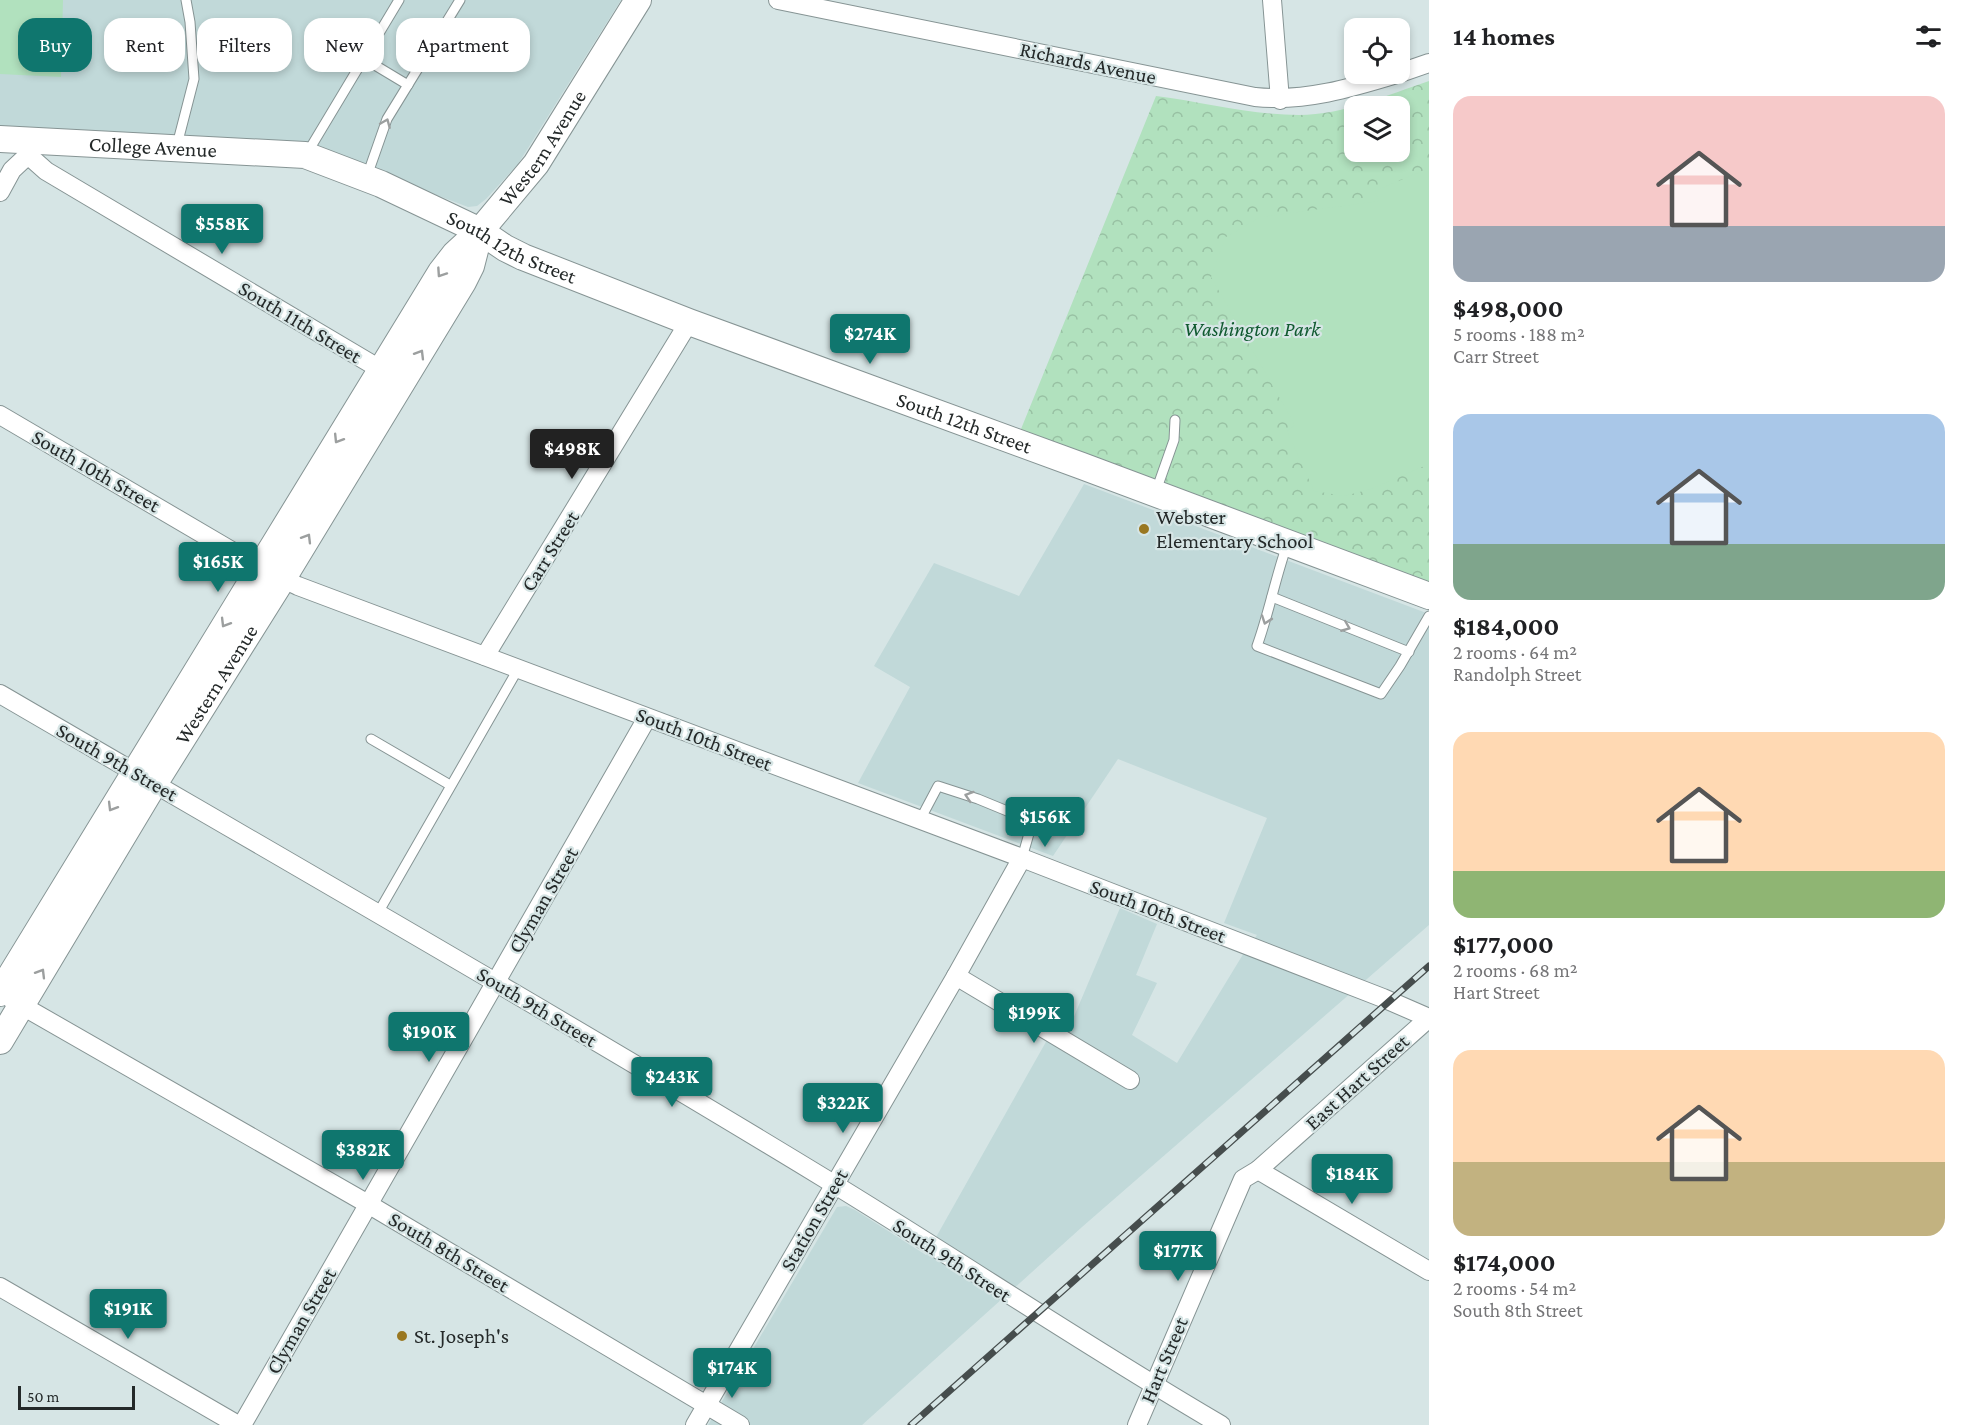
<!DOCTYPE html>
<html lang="en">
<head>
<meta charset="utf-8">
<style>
  :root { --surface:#fff; --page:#f2f2f2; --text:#202124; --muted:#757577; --accent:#0f766e }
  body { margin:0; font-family:"Crimson Pro",serif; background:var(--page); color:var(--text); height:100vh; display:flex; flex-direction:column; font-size:22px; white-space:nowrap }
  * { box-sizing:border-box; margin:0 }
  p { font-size:20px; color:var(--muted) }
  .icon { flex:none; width:33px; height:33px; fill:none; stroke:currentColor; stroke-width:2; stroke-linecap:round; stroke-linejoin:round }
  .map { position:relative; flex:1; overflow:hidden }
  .side { display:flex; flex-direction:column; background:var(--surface); width:540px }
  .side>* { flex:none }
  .top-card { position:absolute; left:18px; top:18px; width:570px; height:54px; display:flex; gap:12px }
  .controls { position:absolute; left:1344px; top:18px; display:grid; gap:12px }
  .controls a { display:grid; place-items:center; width:66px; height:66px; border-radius:12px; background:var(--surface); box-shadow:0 3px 9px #0003; font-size:30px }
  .scale { position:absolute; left:18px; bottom:15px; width:117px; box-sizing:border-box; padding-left:6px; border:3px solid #242929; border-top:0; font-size:16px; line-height:21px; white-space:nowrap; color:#242929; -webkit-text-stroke:4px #d6e5e5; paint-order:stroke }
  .price { position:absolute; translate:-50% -51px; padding:0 14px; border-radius:6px; background:var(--accent); color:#fff; font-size:20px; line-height:39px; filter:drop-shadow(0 2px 3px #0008) }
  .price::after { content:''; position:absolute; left:50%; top:36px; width:18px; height:14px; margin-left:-9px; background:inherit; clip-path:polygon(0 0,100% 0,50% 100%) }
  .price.current { background:#222; color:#fff }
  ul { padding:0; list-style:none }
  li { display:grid; align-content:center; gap:12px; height:318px; padding:0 24px }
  li span { display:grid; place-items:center; height:186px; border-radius:18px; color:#555 }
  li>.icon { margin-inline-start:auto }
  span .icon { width:108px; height:108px; fill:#fffc; stroke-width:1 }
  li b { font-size:26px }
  h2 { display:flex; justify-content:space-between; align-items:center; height:72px; padding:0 24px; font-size:26px }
  .tag { padding:0 21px; border-radius:18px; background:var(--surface); box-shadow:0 3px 9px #0003; font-size:21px; line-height:54px }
  .tag.current { background:var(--accent); color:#fff }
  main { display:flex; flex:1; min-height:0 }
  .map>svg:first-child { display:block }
  .built { fill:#c1d9d9 }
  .park { fill:url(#park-crowns); fill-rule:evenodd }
  .garden { fill:#b1e1be }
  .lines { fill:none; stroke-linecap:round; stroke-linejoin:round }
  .lane-casing { stroke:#869494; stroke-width:11 }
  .street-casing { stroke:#869494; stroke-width:20 }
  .secondary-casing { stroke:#869494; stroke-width:28 }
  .lane { stroke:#fff; stroke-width:9 }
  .street { stroke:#fff; stroke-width:18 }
  .secondary { stroke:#fff; stroke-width:26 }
  .rail-casing { stroke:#464d4d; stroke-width:7 }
  .rail { stroke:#d6e5e5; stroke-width:4.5; stroke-dasharray:14; stroke-linecap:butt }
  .oneway { stroke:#9c9f9f }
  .poi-dot { fill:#997720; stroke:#d6e5e5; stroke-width:2 }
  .labels { text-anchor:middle; stroke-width:4.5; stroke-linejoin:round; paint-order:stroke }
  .street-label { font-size:21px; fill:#242929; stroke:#d6e5e5 }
  .park-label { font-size:21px; font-style:italic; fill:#105a30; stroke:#d6e5e5 }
  .poi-label { font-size:21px; fill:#242929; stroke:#d6e5e5; text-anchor:start }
</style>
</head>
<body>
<main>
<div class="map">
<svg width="1429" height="1425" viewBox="0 0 1429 1425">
  <defs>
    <pattern id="park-crowns" width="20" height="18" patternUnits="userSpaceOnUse" patternTransform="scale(1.5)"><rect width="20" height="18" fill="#b1e1be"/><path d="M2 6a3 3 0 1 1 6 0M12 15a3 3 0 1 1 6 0" fill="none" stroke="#98c1a3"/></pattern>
  </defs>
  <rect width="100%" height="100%" fill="#d6e5e5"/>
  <g class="built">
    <path d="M0,0H621L518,164L486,199L477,206L468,207L352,163L291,143L275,140L0,134Z"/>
    <path d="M1084,484L1429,614V925L1082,1227L862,1425H708L837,1207L846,1206L855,1210L926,1255L1047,1040L1067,1033L1120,908L1157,924L1136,975L1157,983L1132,1035L1177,1063L1242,956L1257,935L1224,923L1267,818L1118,759L1053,856L858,783L910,687L874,666L934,563L1019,596Z"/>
  </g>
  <path class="park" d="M1429,81V582L1019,434L1156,96C1204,102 1250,115 1299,115C1343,115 1387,95 1429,81ZM1354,106H1400V152H1354Z"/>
  <g class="garden">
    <path d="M0,0H63L61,77L0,74Z"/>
    <path d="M1429,168V464L1371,489L1344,496L1314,491L1287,431L1295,425L1211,277L1226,237L1260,217L1379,201L1375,191Z"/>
  </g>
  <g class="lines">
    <defs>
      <g id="lane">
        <path d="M363,58L408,85"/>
        <path d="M177,145L194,79L190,22L186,0"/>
        <path d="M306,155L399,0"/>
        <path d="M367,176L387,119L460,0"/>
        <path d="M1156,491L1174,440L1175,420"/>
        <path d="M1287,545C1275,579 1269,613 1257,646L1381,694L1400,666L1429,616"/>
        <path d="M1272,597L1409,652"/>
        <path d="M371,739L450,785"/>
        <path d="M920,820L938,786L978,799L1012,813L1030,830L1022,858"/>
        <path d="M378,913L518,669"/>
      </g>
      <g id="street">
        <path d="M778,0L1255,97C1305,102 1351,88 1397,74"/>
        <path d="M1272,0L1280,100"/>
        <path d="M1400,73L1429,63"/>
        <path d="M23,140L28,155L46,171L390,375"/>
        <path d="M0,192L12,170L28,155"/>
        <path d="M0,415L259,567L298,586L1022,858L1383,998L1429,1018"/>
        <path d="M485,656L689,322"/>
        <path d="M0,694C278,856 558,1016 832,1183C963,1263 1089,1348 1221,1425"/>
        <path d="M956,976L1130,1080"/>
        <path d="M12,1000L368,1204L740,1425"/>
        <path d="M1258,1170L1429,1271"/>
        <path d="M0,1287L238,1425"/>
        <path d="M242,1425L647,718"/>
        <path d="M695,1425L956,976L1022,858"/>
        <path d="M1137,1425L1243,1179L1258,1170L1429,1018"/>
      </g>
      <g id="secondary">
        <path id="s1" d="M0,139L305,155L381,184L480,231L505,248L523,257L689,322L1082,466L1429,596"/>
        <path id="s2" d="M0,993L441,272L455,254L480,231L536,164L638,0"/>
        <path id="s3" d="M0,1041L154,784L283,578L463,282L471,266L480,231"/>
      </g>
    </defs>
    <use href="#lane" class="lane-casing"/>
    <use href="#street" class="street-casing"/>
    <use href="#secondary" class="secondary-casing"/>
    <use href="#lane" class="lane"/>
    <use href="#street" class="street"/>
    <use href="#secondary" class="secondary"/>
    <defs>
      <path id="rail" d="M911,1425L1429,966"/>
    </defs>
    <use href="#rail" class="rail-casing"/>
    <use href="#rail" class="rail"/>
  </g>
  <defs><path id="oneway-chevron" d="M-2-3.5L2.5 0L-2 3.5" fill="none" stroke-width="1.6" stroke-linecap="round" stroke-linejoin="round" transform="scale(1.5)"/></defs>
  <g class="oneway">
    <use href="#oneway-chevron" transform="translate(386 123) rotate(-67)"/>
    <use href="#oneway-chevron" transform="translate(441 273) rotate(124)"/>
    <use href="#oneway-chevron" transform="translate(420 354) rotate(-59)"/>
    <use href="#oneway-chevron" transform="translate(338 439) rotate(122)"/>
    <use href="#oneway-chevron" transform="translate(307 538) rotate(-59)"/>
    <use href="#oneway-chevron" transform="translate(1266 620) rotate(109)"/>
    <use href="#oneway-chevron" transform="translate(225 623) rotate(121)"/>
    <use href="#oneway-chevron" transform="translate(1346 627) rotate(22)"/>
    <use href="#oneway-chevron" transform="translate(969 796) rotate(-162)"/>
    <use href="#oneway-chevron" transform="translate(112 807) rotate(121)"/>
    <use href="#oneway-chevron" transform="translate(41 973) rotate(-59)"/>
  </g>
  <g class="poi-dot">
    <circle cx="1144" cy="529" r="6"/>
    <circle cx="402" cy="1336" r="6"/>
  </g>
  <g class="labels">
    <g class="street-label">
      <text transform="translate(1088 63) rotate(12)" y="7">Richards Avenue</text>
      <text dy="7" stroke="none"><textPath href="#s1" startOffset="153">College Avenue</textPath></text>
      <text dy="7" stroke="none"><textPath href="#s2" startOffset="1006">Western Avenue</textPath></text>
      <text dy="7" stroke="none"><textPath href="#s1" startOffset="532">South 12th Street</textPath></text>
      <text transform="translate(300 322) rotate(31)" y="7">South 11th Street</text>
      <text dy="7" stroke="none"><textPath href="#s1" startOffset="1018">South 12th Street</textPath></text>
      <text transform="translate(96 471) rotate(30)" y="7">South 10th Street</text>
      <text transform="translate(550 551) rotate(-58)" y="7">Carr Street</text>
      <text dy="7" stroke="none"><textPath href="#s3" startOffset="417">Western Avenue</textPath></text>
      <text transform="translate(704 739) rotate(21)" y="7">South 10th Street</text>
      <text transform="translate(117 762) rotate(30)" y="7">South 9th Street</text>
      <text transform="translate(543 900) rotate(-60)" y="7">Clyman Street</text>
      <text transform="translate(1158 911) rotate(21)" y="7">South 10th Street</text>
      <text transform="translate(537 1007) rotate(31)" y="7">South 9th Street</text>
      <text transform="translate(1357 1082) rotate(-42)" y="7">East Hart Street</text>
      <text transform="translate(814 1220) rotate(-60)" y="7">Station Street</text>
      <text transform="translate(449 1252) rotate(31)" y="7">South 8th Street</text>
      <text transform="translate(952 1260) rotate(33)" y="7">South 9th Street</text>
      <text transform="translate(301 1321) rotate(-60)" y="7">Clyman Street</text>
      <text transform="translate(1164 1360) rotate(-67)" y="7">Hart Street</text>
    </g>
    <g class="park-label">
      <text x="1252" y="336">Washington Park</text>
    </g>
    <g class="poi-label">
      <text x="1156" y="524">Webster<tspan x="1156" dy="24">Elementary School</tspan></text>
      <text x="414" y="1343">St. Joseph's</text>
    </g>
  </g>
</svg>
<div class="controls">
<a><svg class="icon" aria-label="locate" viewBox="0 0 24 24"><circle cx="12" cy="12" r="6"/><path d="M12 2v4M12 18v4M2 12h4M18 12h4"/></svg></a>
<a><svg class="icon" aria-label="layers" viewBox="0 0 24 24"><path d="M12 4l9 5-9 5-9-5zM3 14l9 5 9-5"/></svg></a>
</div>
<div class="scale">50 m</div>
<b class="price" style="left:222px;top:255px">$558K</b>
<b class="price" style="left:870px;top:365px">$274K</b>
<b class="price current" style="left:572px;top:480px">$498K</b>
<b class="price" style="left:218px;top:593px">$165K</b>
<b class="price" style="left:1045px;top:848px">$156K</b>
<b class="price" style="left:1034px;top:1044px">$199K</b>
<b class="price" style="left:429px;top:1063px">$190K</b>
<b class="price" style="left:672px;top:1108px">$243K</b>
<b class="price" style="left:843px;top:1134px">$322K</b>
<b class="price" style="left:363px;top:1181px">$382K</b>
<b class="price" style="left:1352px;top:1205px">$184K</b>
<b class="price" style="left:1178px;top:1282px">$177K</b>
<b class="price" style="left:128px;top:1340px">$191K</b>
<b class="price" style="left:732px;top:1399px">$174K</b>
<div class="top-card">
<a class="tag current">Buy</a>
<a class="tag">Rent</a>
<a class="tag">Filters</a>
<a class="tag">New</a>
<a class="tag">Apartment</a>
</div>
</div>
<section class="side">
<h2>14 homes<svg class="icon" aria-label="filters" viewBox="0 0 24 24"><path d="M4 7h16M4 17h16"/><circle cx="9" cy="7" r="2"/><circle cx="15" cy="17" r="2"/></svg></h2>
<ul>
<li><span style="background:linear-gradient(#f6c9c9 70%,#9aa5b1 0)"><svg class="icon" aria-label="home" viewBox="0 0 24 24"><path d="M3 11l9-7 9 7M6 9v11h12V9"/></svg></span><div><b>$498,000</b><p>5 rooms · 188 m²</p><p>Carr Street</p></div></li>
<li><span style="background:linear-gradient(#a9c7e8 70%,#7fa58c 0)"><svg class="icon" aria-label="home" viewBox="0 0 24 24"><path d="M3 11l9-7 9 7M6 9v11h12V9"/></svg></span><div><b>$184,000</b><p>2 rooms · 64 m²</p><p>Randolph Street</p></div></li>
<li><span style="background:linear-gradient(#ffd9b3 75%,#8fb573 0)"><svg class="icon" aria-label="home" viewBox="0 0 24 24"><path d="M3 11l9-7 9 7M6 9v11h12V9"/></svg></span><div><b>$177,000</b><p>2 rooms · 68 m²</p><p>Hart Street</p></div></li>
<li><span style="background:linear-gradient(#ffd9b3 60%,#c2b280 0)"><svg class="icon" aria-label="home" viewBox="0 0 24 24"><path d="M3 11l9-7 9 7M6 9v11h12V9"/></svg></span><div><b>$174,000</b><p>2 rooms · 54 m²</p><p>South 8th Street</p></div></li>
</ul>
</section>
</main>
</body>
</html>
